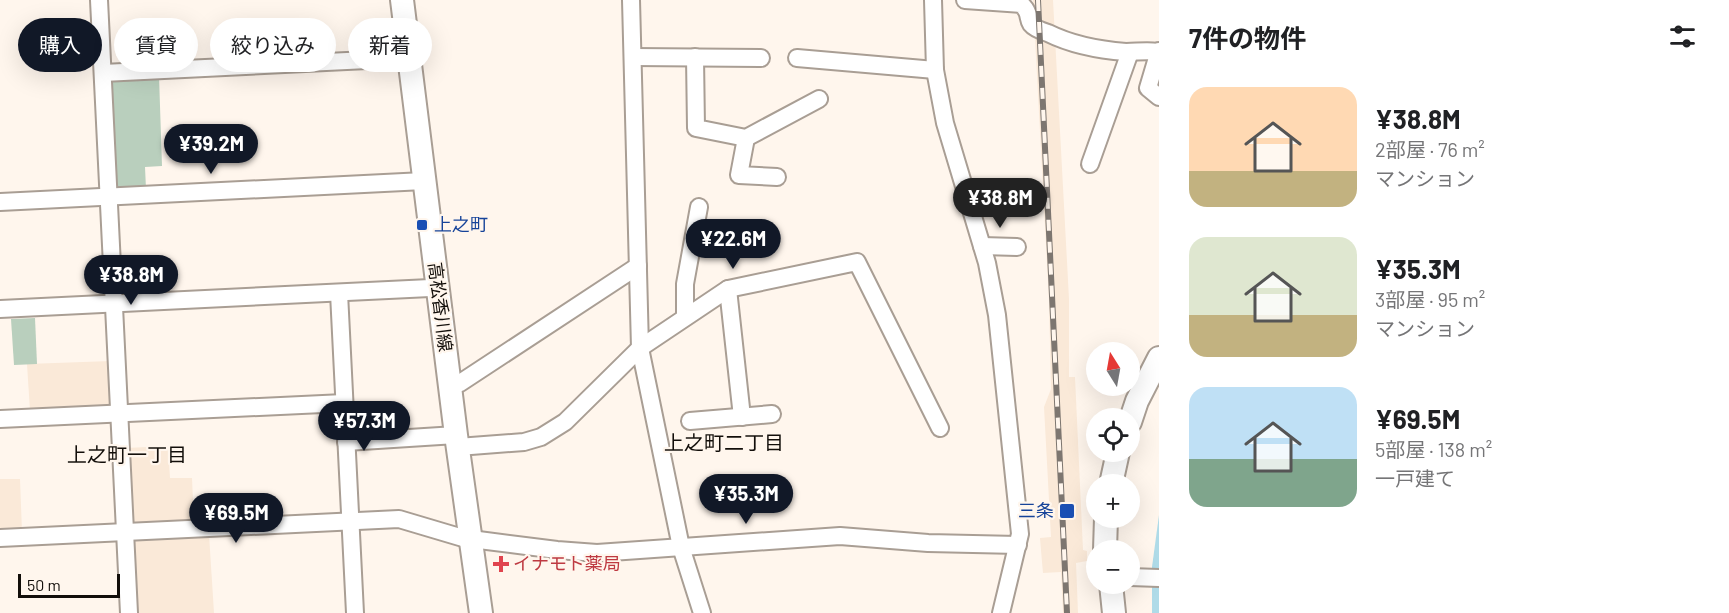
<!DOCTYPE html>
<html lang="ja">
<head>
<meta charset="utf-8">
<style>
  :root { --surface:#fff; --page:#f6f6f6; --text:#202124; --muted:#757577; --accent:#111827 }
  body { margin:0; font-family:Barlow,"Noto Sans JP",sans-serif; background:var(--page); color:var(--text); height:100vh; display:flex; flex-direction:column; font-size:22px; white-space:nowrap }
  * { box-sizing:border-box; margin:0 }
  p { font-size:20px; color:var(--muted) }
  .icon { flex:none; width:33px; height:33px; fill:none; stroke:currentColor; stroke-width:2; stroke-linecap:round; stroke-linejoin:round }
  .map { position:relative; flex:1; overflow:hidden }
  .details { display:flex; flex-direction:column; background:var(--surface); width:570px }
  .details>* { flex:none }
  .top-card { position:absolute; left:18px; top:18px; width:570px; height:54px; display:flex; gap:12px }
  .needle { width:39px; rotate:349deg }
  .fabs { position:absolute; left:1086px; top:342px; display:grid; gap:12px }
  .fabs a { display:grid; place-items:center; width:54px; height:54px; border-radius:50%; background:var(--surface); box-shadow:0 6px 24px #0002; font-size:30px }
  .scale { position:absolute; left:18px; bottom:15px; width:102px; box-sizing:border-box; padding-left:6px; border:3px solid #120e0a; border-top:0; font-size:16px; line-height:21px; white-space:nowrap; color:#120e0a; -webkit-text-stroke:4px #fff6ed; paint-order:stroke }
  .price { position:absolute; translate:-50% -51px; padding:0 14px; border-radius:21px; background:var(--accent); color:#fff; font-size:20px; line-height:39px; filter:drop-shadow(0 2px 3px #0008) }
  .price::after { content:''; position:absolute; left:50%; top:36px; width:18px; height:14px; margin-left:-9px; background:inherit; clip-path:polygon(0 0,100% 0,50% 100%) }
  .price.active { background:#222; color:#fff }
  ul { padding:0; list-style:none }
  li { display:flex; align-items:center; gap:18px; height:150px; padding:0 30px }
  li span { display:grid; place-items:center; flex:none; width:168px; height:120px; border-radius:18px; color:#555 }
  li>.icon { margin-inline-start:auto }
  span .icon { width:72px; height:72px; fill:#fffc; stroke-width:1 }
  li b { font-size:26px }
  h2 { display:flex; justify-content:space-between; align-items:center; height:72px; padding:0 30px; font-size:26px }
  .chip { padding:0 21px; border-radius:27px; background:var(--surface); box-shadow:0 6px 24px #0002; font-size:21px; line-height:54px }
  .chip.active { background:var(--accent); color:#fff }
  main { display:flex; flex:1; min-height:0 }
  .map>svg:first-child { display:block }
  .built { fill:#fae9d8 }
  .green { fill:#b9cfbd }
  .water { fill:#afdbe8 }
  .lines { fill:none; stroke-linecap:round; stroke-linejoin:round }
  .street-casing { stroke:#a99e94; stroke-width:20 }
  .secondary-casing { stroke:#a99e94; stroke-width:26 }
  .street { stroke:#fff; stroke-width:16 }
  .secondary { stroke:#fff; stroke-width:22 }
  .rail-casing { stroke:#7d7670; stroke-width:6 }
  .rail { stroke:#fff6ed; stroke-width:4; stroke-dasharray:11; stroke-linecap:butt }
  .transit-dot { fill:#1a4fb4; stroke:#fff6ed; stroke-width:2 }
  .health-dot { fill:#e0444e; stroke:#fff6ed; stroke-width:2 }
  .labels { text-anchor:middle; stroke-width:4.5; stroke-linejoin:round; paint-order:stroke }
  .transit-label { font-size:18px; fill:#164399; stroke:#fff6ed; text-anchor:start }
  .street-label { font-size:18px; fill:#120e0a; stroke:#fff6ed }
  .health-label { font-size:18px; fill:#be3a42; stroke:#fff6ed; text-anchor:start }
  .neighbourhood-label { font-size:20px; fill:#120e0a; stroke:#fff6ed }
</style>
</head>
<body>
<main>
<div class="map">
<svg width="1159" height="613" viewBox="0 0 1159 613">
  <rect width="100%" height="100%" fill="#fff6ed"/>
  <g class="built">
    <path d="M1033,0H1053L1069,299V377H1075L1083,550L1087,551V561L1076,563L1078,613H1063L1061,572L1043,573L1042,562L1040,538L1051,537L1044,407L1051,389L1049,301Z"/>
    <path d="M111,361L114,403L108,408L30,411L27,364Z"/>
    <path d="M168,446L170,478H192L194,523L136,527L130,522L126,448Z"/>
    <path d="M0,479H20L22,532L0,533Z"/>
    <path d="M209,534L214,613H134L130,545L136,538Z"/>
  </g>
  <g class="green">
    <path d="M159,76L162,166L145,167L146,189L119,190L114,186L109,82L114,78Z"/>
    <path d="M35,318L37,364L14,365L11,319Z"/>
  </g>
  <path class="water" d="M1159,515V613H1152V567Z"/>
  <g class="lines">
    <defs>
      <g id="street">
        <path d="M99,0L129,613"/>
        <path d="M631,0L640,348L681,547L702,613"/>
        <path d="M933,0L935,70L945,123L987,263L997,315L1020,534L1001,613"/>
        <path d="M965,0L1021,4C1031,13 1027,18 1031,24C1035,29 1042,31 1048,33C1072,45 1099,50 1126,52C1137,52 1147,50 1159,52"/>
        <path d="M1159,51L1148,88L1159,97"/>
        <path d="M633,57L761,58"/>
        <path d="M695,57L696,128L746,138L819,99"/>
        <path d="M797,58L935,70"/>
        <path d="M103,73L409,58"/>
        <path d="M746,138L739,175L777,177"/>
        <path d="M1090,164L1130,52"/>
        <path d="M0,202L424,181"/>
        <path d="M982,246L1017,247"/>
        <path d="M728,289L742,417"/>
        <path d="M339,293L355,613"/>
        <path d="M0,309L430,288L438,284"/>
        <path d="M685,317V284L699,207"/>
        <path d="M450,387L460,383L638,266"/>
        <path d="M0,419L344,403"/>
        <path d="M690,421L772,414"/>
        <path d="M346,442L456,435"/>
        <path d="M458,447L524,442L541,437L565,422L640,348L728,289L857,262L940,428"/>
        <path d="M0,538L399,519L463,538L557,550L597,553L840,536L928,543L1018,545"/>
        <path d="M1130,577L1159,578"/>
      </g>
      <g id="secondary">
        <path d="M402,0L456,435L481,613"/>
        <path d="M1130,422L1137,401L1159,358"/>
        <path d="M1111,484L1118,452"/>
        <path d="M1105,550L1106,518"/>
        <path d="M1111,584L1114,613"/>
      </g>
    </defs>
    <use href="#street" class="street-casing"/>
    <use href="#secondary" class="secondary-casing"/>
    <use href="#street" class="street"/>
    <use href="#secondary" class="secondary"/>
    <defs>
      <path id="rail" d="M1038,0L1067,613"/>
    </defs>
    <use href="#rail" class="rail-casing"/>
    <use href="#rail" class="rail"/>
  </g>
  <g class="transit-dot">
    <rect x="416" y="219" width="12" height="12" rx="3"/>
    <rect x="1059" y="503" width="16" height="16" rx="3"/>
  </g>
  <path class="health-dot" d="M498 555h6v6h6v6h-6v6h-6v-6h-6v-6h6z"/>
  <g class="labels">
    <g class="transit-label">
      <text x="434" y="231">上之町</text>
      <text x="1054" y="517" text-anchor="end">三条</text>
    </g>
    <g class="street-label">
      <text transform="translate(440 307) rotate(83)" y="6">高松香川線</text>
    </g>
    <g class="health-label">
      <text x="513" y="570">イナモト薬局</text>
    </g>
    <g class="neighbourhood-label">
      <text x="724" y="450">上之町二丁目</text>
      <text x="127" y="462">上之町一丁目</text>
    </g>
  </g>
</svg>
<div class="fabs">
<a><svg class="needle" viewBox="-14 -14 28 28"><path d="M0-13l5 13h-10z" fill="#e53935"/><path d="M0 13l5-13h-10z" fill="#757577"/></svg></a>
<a><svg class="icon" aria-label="locate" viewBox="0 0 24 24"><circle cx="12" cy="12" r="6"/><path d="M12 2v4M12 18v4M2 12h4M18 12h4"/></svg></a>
<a>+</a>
<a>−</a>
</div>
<div class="scale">50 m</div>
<b class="price" style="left:211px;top:175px">¥39.2M</b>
<b class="price active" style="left:1000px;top:229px">¥38.8M</b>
<b class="price" style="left:733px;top:270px">¥22.6M</b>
<b class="price" style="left:131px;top:306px">¥38.8M</b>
<b class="price" style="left:364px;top:452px">¥57.3M</b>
<b class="price" style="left:746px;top:525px">¥35.3M</b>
<b class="price" style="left:236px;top:544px">¥69.5M</b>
<div class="top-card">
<a class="chip active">購入</a>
<a class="chip">賃貸</a>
<a class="chip">絞り込み</a>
<a class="chip">新着</a>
</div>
</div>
<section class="details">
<h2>7件の物件<svg class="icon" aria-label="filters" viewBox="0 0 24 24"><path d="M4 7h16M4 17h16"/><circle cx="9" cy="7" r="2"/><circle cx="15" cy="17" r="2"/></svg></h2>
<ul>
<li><span style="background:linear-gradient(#ffd9b3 70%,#c2b280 0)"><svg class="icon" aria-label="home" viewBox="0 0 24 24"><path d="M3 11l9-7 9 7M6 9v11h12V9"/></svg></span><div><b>¥38.8M</b><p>2部屋 · 76 m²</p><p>マンション</p></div></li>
<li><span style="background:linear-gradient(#dfe7d0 65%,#c2b280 0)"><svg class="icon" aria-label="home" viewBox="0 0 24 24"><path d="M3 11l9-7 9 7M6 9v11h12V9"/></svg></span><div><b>¥35.3M</b><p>3部屋 · 95 m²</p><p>マンション</p></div></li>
<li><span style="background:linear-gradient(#bfe0f5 60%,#7fa58c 0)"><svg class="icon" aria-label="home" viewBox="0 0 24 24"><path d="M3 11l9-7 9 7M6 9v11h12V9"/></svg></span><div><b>¥69.5M</b><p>5部屋 · 138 m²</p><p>一戸建て</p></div></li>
</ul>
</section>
</main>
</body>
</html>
